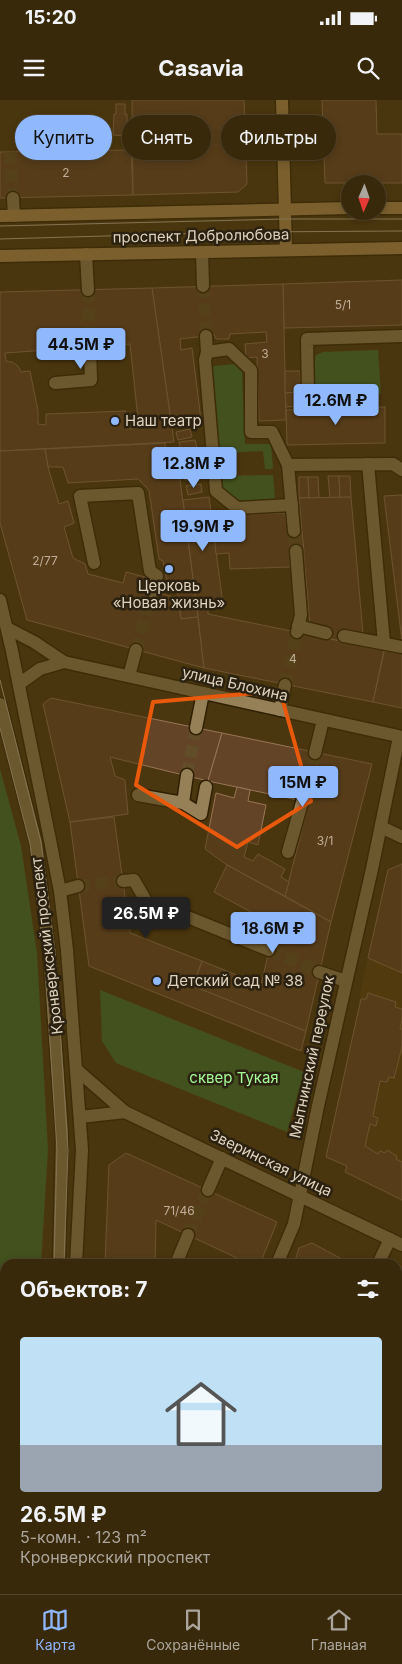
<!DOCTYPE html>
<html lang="ru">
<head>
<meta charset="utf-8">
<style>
  :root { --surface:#38290b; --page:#433519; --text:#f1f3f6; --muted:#aba69d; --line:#52452c; --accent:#90b8fd }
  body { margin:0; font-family:Inter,sans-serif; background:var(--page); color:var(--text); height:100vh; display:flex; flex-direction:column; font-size:19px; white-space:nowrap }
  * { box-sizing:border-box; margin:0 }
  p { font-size:16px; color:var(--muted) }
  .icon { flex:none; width:28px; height:28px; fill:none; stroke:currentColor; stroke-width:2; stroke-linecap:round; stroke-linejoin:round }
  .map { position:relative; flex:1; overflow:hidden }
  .drawer { position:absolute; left:0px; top:1159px; width:402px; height:336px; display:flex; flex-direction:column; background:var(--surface); border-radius:15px 15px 0 0; box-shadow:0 2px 8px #0003,0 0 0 1px var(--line) }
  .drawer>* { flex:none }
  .guide { position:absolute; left:15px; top:15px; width:372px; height:45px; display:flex; gap:10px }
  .needle { width:32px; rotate:182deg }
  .controls { position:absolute; left:341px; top:75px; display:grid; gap:10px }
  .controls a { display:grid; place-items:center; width:45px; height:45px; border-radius:50%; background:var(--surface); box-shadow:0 2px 8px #0003,0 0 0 1px var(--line); font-size:25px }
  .price { position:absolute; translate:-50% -42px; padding:0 11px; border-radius:5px; background:var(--accent); color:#111; font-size:16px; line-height:32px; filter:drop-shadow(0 1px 2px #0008) }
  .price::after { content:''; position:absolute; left:50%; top:30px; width:15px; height:11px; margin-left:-8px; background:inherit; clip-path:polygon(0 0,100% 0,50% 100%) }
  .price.selected { background:#222; color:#fff }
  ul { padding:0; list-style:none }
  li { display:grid; align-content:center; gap:10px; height:265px; padding:0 20px }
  li span { display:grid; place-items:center; height:155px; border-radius:5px; color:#555 }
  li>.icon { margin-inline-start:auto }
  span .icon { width:90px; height:90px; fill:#fffc; stroke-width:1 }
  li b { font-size:21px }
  h2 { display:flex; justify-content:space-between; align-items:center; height:60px; padding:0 20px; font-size:21px }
  .chip { padding:0 18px; border-radius:22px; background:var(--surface); box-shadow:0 2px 8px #0003,0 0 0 1px var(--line); font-size:18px; line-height:45px }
  .chip.selected { background:var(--accent); color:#111 }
  .status { display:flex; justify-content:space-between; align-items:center; height:35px; padding:0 25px; background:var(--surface); direction:ltr }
  .status svg { height:14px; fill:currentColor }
  header { display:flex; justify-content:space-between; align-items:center; height:65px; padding:0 20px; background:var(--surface); font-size:22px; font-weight:700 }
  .tabs { display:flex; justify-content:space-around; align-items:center; height:70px; border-top:1px solid var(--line); background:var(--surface); font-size:14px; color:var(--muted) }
  .tabs a { display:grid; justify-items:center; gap:2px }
  .tabs .selected { color:var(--accent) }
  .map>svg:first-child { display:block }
  .built { fill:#59410f }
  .green { fill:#397130 }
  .building { fill:#644427; stroke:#987557; fill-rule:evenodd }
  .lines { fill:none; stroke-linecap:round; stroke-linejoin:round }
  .minor-tunnel { stroke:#614e29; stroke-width:12; stroke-dasharray:12 6; stroke-linecap:butt }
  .minor-casing { stroke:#2e1f02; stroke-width:15 }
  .major-casing { stroke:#2e1f02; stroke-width:15 }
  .minor { stroke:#968058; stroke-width:12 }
  .major { stroke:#b59354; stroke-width:12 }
  .tram { stroke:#cabda5; stroke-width:1 }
  .marked { fill:none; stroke:#e8590c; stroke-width:4; stroke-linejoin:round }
  .poi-dot { fill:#90b8fd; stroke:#2a2110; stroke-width:2 }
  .labels { text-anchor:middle; stroke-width:5; stroke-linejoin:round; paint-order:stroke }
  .number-label { font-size:12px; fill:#c0af98 }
  .street-label { font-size:15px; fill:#dfd3be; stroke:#2a2110 }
  .poi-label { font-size:15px; fill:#dfd3be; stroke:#2a2110; text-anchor:start }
  .park-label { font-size:15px; fill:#a5fb97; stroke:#2a2110 }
</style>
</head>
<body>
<div class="status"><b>15:20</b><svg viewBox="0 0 49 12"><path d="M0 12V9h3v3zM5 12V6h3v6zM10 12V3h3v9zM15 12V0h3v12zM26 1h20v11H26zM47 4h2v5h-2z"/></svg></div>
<header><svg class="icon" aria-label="menu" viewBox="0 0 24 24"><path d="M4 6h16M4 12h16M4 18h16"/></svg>Casavia<svg class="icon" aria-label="search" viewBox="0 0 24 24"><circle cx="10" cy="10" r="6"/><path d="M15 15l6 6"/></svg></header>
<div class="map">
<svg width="402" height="1494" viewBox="0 0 402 1494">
  <rect width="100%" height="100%" fill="#4b370f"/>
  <path class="built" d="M368,858L402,873V1100L345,1072L346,1066L326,1057L361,899L360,896Z"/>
  <g class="green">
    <path d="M378,250L381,294H370V307L316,309L314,261L316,255L323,252Z"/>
    <path d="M236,264L242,270L245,344H271L273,369H265L263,351L225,353L226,370H220L211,274L214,266Z"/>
    <path d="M273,375L275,399L239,401L222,388L221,376Z"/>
    <path d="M0,669L21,746L37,853L48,1050L41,1164H5V1338L0,1355Z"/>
    <path d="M100,890L304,972L287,1032L116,963L102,941Z"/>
  </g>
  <g class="building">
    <path d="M132,0H244L247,84L238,92L133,95Z"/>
    <path d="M322,0H376L377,34H402V83H325Z"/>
    <path d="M116,4H125V15L127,14V36L113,35L114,14H116Z"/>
    <path d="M131,50L133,95L0,98V52Z"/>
    <path d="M402,180V225L284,228L283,184Z"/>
    <path d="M283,184L286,320L259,321L257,257L246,258L245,244L267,242L266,232L230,234L229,239H216L214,235L180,239L181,250L192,248L201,320L171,322L152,188Z"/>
    <path d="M152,188L174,342L0,351V192ZM130,244L139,328L127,329L126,311L46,314V325L38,324V311L30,271L21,272L18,266L12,262L6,261L5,253L48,250L49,258L81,256L80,249L115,248V245Z"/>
    <path d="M285,271H300L301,292L285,293Z"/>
    <path d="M299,292L300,306L286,307L285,293Z"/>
    <path d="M385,307V343L287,345L286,310Z"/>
    <path d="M190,329L192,337L178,340L176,332Z"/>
    <path d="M195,340L197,348L181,351L179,342Z"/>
    <path d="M165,343V353L171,357L177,356L198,517L181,519L176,480L167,481L163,461L159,459L149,390L138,379L68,383L63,367H48L45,349Z"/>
    <path d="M45,349L48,367L59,404L68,401L74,423L64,427L73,458L85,464L88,474L123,483L126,472L149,478L146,490L178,498L181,519L198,517L204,568L27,520L0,423V351Z"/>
    <path d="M195,354L196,364L183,366L181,356Z"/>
    <path d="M198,370L199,378L185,380L184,372Z"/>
    <path d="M328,376H339L340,398H330Z"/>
    <path d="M339,376H350L351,397L340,398Z"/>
    <path d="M299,377H308L309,398H299Z"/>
    <path d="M308,377H318L319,398H309Z"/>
    <path d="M201,384L202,392L188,395L186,386Z"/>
    <path d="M402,395V541L384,396Z"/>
    <path d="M209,397L223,505L197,508L183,400Z"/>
    <path d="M351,397L363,534L343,541L325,538L310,526L299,398Z"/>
    <path d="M285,413L287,431H302L304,451L289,452L290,467L230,469L229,453L216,454L214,432L227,431L225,415Z"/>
    <path d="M208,507V514L384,550L373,602L204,568L197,508Z"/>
    <path d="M385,548L402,552V608L373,602Z"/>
    <path d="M51,598L222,633L208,681L110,657L115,676L125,680L128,714L70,722L43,604Z"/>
    <path d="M222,633L372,664L331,822L285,796L314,682L308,681L298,700L208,681Z"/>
    <path d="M237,687L250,690L248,701L266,705L258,745L248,742L244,757L253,761L258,754L285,769L281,777L289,782L285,796L227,765L205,749L216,693L234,698Z"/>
    <path d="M114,717L130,833L202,861L193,886L306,931L301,951L89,866L70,722Z"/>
    <path d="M402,764V873L368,858L388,770Z"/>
    <path d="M227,765L331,822L306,931L193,886L202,861L261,885L275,825L214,792Z"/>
    <path d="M368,893L396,902L395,907L402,909V919L400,929H402V947L394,978L389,977L387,982L380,981L373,1016L378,1018L376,1026L370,1024L365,1046L378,1054L380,1051L385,1053L387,1050L397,1056L396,1059L402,1062V1100L345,1072L347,1066L326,1057L361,899H366Z"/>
    <path d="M126,1053L277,1122L260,1164H237L239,1159L156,1120L155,1164H105L109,1065Z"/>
    <path d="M312,1143L351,1164H294L299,1148Z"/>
    <path d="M398,1187L402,1190V1254L399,1252L398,1254Z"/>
    <path d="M398,1264L402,1267V1282L398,1293Z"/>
    <path d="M402,1329V1398L398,1396V1346Z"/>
    <path d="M398,1407L402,1409V1471L398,1468Z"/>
    <path d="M171,1490H235L234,1494H170Z"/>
    <path d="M295,1490H332L340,1494H293Z"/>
  </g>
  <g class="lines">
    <g class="minor-tunnel">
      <path d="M10,52L13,98"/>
      <path d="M203,186L206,236"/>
      <path d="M88,190L90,249"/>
      <path d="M294,431L296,451"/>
      <path d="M136,550L153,492"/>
      <path d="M285,585L297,532"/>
      <path d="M187,675L196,628"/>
      <path d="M308,681L315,653"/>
      <path d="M78,786L123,781"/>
      <path d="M269,850L319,872"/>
      <path d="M188,1135L208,1090"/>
    </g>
    <defs>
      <g id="minor">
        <path d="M13,98L14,116"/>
        <path d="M202,152L203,186"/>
        <path d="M86,154L88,190"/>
        <path d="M206,236L207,252L205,260L216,391L237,408L292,405"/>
        <path d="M207,252L229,249L251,270V332H272L288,365L294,431"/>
        <path d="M55,283L91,280L90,249"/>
        <path d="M308,295L307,239L402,236"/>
        <path d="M368,364L384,543"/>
        <path d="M288,365L393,364L402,370"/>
        <path d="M296,451L301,515L297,532"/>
        <path d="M94,463L80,396L138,393L150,471L157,476L153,492"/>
        <path d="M0,500L12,551L50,740L60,791L67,850L82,1050L76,1164"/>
        <path d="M298,526L326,533"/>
        <path d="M7,528L34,542L64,562L402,637"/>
        <path d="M344,536L402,547"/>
        <path d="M129,576L136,550"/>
        <path d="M19,584L40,569L64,562"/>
        <path d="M0,604L36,743L49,852L62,1032L59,1164"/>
        <path d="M280,610L285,585"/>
        <path d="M196,628L203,593"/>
        <path d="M315,653L323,620"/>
        <path d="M138,695L183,703L201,714L206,687"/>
        <path d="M183,703L187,675"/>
        <path d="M381,727L402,737"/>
        <path d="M288,752L308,681"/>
        <path d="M123,781L134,780L150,808L190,818L269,850"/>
        <path d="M60,791L78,786"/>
        <path d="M319,872L346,881"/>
        <path d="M77,970L125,1012L402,1145"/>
        <path d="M80,1017L125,1012"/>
        <path d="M208,1090L222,1058"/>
        <path d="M176,1164L188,1135"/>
        <path d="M277,1164L294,1124L318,1006L372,769L399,637"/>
        <path d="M378,1164L390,1139"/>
        <path d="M399,1259L402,1261"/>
        <path d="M398,1320L402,1304"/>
        <path d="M0,1414L5,1399"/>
        <path d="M0,1477L5,1462"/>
        <path d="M47,1490L55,1494"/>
        <path d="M142,1494L144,1490"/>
        <path d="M275,1494L276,1490"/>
      </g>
      <g id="major">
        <path d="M282,0L286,150"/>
        <path d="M378,108H402"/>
        <path d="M0,116L350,108"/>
        <path d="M0,156L402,148"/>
      </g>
    </defs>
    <use href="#minor" class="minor-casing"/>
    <use href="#major" class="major-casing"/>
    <use href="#minor" class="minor"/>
    <use href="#major" class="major"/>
    <g class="tram">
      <path d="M0,126L285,119H402"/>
      <path d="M0,139L247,132L402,131"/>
      <path d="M0,580L41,742L55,851L68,1050L64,1164"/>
      <path d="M0,628L30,744L44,851L57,1050L54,1164"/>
      <path d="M0,1397L5,1381"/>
      <path d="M0,1434L5,1419"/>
    </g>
  </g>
  <path d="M0 0H402V1494H0ZM280,591L311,701L237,747L136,685L153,602Z" fill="#4b370f" fill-opacity=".55" fill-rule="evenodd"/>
  <path class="marked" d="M280,591L311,701L237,747L136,685L153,602Z"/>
  <g class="poi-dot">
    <circle cx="115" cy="321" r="5"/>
    <circle cx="169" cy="469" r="5"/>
    <circle cx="157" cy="881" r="5"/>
  </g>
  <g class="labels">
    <g class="number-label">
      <text x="66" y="77">2</text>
      <text x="343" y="209">5/1</text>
      <text x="265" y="258">3</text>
      <text x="45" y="465">2/77</text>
      <text x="293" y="563">4</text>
      <text x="325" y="745">3/1</text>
      <text x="179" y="1115">71/46</text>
    </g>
    <g class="street-label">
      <text transform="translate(201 136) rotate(-1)" y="5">проспект Добролюбова</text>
      <text transform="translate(235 584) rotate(13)" y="5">улица Блохина</text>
      <text transform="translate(47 846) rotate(-97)" y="5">Кронверкский проспект</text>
      <text transform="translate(312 957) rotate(-78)" y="5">Мытнинский переулок</text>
      <text transform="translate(271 1063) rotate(26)" y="5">Зверинская улица</text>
    </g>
    <g class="poi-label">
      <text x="125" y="326">Наш театр</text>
      <text x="169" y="491" text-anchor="middle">Церковь<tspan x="169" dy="17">«Новая жизнь»</tspan></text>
      <text x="167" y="886">Детский сад № 38</text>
    </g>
    <g class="park-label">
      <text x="234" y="983">сквер Тукая</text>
    </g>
  </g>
</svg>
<div class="controls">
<a><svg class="needle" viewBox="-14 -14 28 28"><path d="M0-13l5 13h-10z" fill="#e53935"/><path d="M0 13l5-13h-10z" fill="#aba69d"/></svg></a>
</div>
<b class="price" style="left:81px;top:270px">44.5M ₽</b>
<b class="price" style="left:336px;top:326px">12.6M ₽</b>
<b class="price" style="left:194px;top:389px">12.8M ₽</b>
<b class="price" style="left:203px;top:452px">19.9M ₽</b>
<b class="price" style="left:303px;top:708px">15M ₽</b>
<b class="price selected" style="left:146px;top:839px">26.5M ₽</b>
<b class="price" style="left:273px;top:854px">18.6M ₽</b>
<div class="guide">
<a class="chip selected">Купить</a>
<a class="chip">Снять</a>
<a class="chip">Фильтры</a>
</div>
<section class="drawer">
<h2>Объектов: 7<svg class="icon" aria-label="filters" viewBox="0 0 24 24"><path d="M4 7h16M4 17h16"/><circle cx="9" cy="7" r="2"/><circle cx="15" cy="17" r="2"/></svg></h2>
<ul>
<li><span style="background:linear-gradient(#bfe0f5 70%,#9aa5b1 0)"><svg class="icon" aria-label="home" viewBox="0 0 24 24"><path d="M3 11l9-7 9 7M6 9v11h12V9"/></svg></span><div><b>26.5M ₽</b><p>5-комн. · 123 m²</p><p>Кронверкский проспект</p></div></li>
</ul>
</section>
</div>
<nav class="tabs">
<a class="selected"><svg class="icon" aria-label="map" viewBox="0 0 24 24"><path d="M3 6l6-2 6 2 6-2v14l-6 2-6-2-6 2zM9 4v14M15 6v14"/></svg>Карта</a>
<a><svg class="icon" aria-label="saved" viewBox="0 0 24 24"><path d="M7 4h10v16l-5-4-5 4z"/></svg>Сохранённые</a>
<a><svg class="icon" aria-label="home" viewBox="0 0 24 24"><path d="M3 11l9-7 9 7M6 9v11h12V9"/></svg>Главная</a>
</nav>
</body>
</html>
